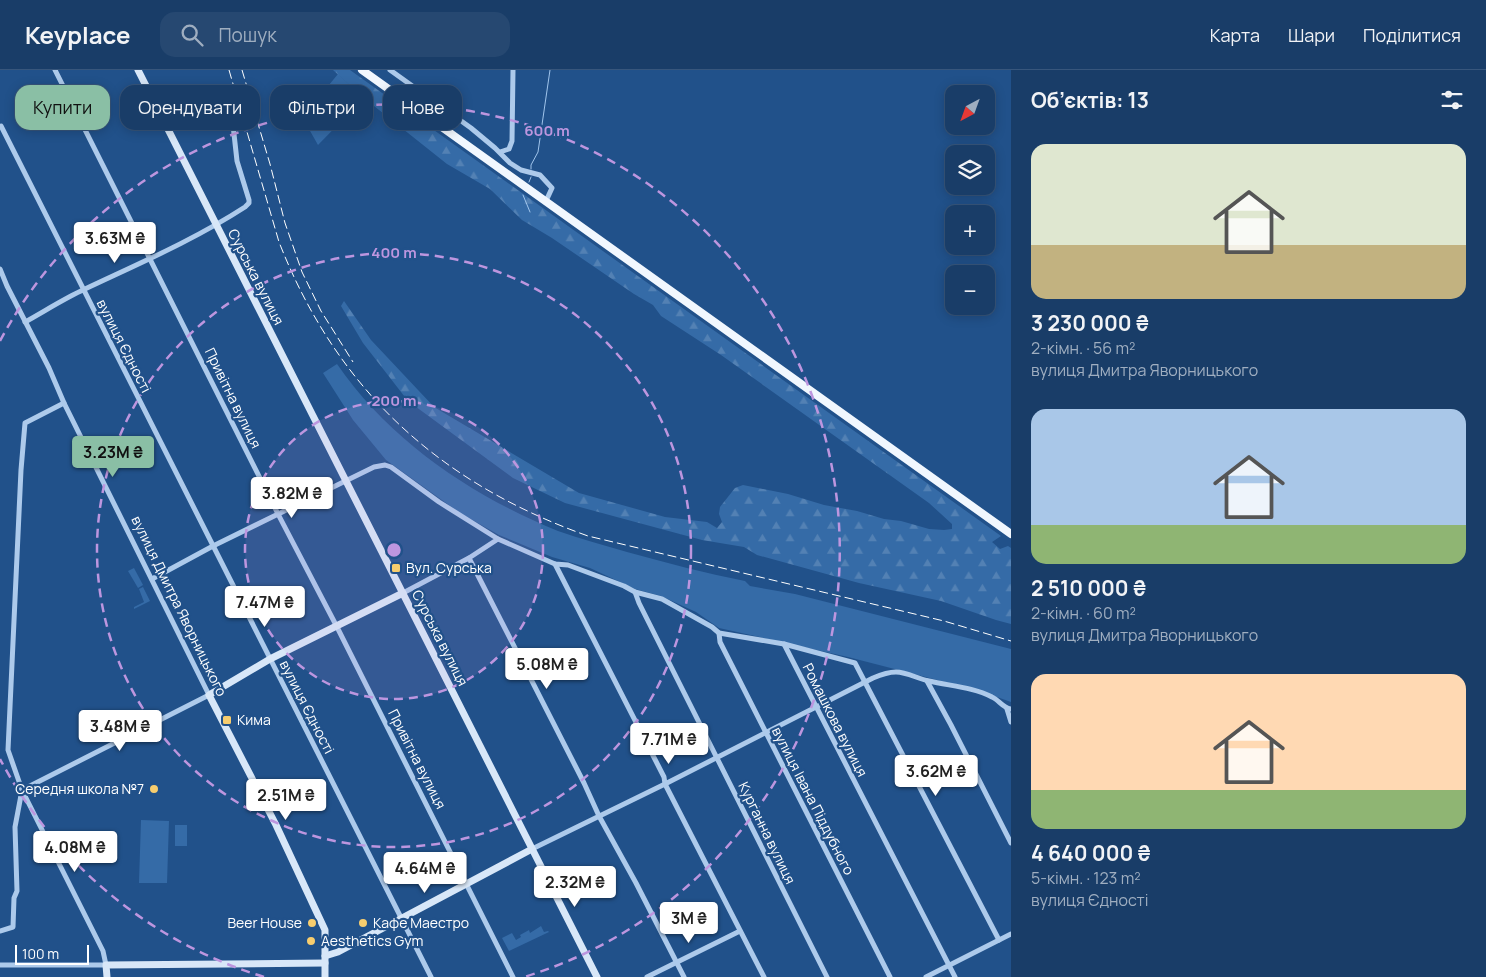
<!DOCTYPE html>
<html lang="uk">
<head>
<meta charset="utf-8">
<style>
  :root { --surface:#193d68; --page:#264871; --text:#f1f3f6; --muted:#9faec0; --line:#37567c; --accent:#8abfa5 }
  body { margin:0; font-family:Manrope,sans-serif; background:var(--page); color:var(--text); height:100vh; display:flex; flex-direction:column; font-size:19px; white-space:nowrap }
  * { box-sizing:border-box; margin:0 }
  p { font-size:16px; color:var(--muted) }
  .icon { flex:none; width:28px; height:28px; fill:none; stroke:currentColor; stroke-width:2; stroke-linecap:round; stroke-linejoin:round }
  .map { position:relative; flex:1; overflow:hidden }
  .side { display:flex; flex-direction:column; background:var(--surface); width:475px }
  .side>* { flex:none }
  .top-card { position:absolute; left:15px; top:15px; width:475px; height:45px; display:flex; gap:10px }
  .needle { width:32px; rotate:221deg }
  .buttons { position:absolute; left:945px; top:15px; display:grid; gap:10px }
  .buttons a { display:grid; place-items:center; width:50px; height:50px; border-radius:10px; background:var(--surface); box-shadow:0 2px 12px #0003,0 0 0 1px var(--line); font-size:25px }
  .scale { position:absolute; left:15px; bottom:12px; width:74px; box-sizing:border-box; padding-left:5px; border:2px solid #fff; border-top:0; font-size:14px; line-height:18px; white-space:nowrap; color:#fff; -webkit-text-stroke:4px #21518a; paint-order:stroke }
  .price { position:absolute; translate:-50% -42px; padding:0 11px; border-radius:5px; background:#fff; color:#222; font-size:16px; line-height:32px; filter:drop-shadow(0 1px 2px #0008) }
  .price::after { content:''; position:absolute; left:50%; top:30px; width:15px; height:11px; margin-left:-8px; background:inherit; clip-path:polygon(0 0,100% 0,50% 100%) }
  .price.current { background:var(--accent); color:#111 }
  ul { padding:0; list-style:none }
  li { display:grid; align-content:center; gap:10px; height:265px; padding:0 20px }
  li span { display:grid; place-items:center; height:155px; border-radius:15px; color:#555 }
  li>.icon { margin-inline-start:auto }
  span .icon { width:90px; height:90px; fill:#fffc; stroke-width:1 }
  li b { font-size:21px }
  h2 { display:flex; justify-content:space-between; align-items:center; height:60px; padding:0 20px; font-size:21px }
  .tag { padding:0 18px; border-radius:15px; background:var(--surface); box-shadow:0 2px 12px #0003,0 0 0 1px var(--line); font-size:18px; line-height:45px }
  .tag.current { background:var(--accent); color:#111 }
  header { display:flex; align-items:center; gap:30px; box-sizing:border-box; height:70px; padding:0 25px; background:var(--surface); border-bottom:1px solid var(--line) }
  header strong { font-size:24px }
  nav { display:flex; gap:28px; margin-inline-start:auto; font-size:18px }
  .search { width:350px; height:45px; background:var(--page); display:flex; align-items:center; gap:12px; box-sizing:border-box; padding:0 18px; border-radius:15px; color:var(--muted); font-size:19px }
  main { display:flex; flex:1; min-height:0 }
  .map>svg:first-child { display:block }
  .green { fill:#356ba7 }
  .forest { fill:url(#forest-firs) }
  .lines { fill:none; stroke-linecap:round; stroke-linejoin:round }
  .stream { stroke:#a1c5ec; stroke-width:1 }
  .street { stroke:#adcaeb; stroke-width:5 }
  .secondary { stroke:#d8e7f8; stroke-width:7 }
  .primary { stroke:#f1f7fe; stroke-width:8 }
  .rail { stroke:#fff; stroke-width:1; stroke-dasharray:9 4; stroke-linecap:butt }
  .ring { fill:none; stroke:#bd96df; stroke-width:2.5; stroke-dasharray:9 6 }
  .poi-dot { fill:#f7cd6e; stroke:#21518a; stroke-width:2 }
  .labels { text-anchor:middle; stroke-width:4.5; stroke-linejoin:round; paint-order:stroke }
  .street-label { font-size:14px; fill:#fff; stroke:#21518a }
  .poi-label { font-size:14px; fill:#fff; stroke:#21518a; text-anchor:start }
  .centre { fill:#bd96df; stroke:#21518a; stroke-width:2.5 }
  .ring-label { font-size:15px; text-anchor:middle; font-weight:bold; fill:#bd96df; stroke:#21518a; stroke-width:4.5; stroke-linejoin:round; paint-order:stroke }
</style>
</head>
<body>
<header>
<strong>Keyplace</strong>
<div class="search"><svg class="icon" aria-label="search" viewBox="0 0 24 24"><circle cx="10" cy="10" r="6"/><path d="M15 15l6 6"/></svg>Пошук</div>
<nav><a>Карта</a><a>Шари</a><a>Поділитися</a></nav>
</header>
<main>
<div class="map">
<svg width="1011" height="907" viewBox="0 0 1011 907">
  <defs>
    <pattern id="forest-firs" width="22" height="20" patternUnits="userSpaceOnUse" patternTransform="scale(1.25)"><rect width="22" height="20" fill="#356ba7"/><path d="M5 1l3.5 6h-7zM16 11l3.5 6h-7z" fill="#5381b4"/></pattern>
  </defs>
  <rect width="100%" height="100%" fill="#21518a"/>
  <g class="green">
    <path d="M338,4L364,28L318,75L305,52L298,43L305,44Z"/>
    <path d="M337,294C390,371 472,426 558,461C581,469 604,475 627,482C667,493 705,503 745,511L750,516L795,524L1011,579V632L980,621L848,587L719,558L696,542L661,526L635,519L590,498L552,487L499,465L460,443L386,390L353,350L323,303Z"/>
    <path d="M134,498L143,515L138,518L128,501Z"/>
    <path d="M143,517L150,531L134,539V537L144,532L139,519Z"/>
    <path d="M141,750L169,751L167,813H139Z"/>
    <rect x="175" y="755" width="12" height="21"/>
    <path d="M541,856L544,862L548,861L549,862L509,881L502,868L512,863L516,870L521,867L520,865L529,860L530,863Z"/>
  </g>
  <path class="forest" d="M333,0H350L1001,466L992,472L1000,479L1008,476L1011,478V554L996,550L941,531L859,513L757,485L744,477L702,470L565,433L513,408L408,331L363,273L341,236L344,231L371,270L434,337L579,423L665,447L707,452L717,458L722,452L719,444L720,437L735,418L743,415L788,424L824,435L857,441L884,449L901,451L929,459L944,460L952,459V454L929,433L721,285L661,246L653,235L634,224L552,168L522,150L490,119L447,94L364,28Z"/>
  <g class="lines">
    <g class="stream">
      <path d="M531,99V95L538,82L550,0"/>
      <path d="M529,112L531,107"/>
      <path d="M523,125L530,142"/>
    </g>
    <g class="street">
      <path d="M55,0L278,444L337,557L513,907"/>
      <path d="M390,0L471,58L495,78L510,93L521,100L540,105L552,118L546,131"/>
      <path d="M1,56L431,907"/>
      <path d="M500,82L509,79L512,71L513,0"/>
      <path d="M0,199L7,216L49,298L64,333L209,625L22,720L103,881L106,895H0"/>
      <path d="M25,252C45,241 65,228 85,219C140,193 194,170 245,137L249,133V130L237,91L230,28"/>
      <path d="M498,469L555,494L568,495L624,516L635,522L662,529L712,557L719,563L784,574L855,593L999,870"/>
      <path d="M555,494L664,707L665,714L764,907"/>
      <path d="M152,509L213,476L374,397L385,395L391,397L439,432L498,469L469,488L584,713L599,746L636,813L684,907"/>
      <path d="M635,522L639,533L827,907"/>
      <path d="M403,523L469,488"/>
      <path d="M719,563L720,572L890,907"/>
      <path d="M784,574L955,907"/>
      <path d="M927,611L951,655L1011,773"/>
      <path d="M1007,639L1011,652"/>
      <path d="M532,779L665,714L873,608C880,605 888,602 896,602C907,602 918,609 929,611C950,616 973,617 992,627C999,630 1003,638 1011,639"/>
      <path d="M0,861L13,857L14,828L17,821L15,757L22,720L8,680L21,400L25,353L64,333"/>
      <path d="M647,907L740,861"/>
      <path d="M926,907L1011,864"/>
    </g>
    <g class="secondary">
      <path d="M138,0L597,907"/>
      <path d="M325,886L338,882L532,779"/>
      <path d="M107,907L106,895L325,893"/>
      <path d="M325,907V860L276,755L209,625L270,589L403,523"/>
    </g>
    <path class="primary" d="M362,0L1011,464"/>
    <g class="rail">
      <path d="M229,0L279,172C337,320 439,413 588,466L944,551L1011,571"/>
      <path d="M242,0L270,94L285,153L302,202L321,241L353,292"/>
    </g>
  </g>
  <circle cx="394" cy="480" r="149" fill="#bd96df" fill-opacity=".12"/>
  <g class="ring">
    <circle cx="394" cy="480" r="149"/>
    <circle cx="394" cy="480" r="297"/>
    <path d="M264 907A446 446 0 0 1 0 689M0 271A446 446 0 1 1 524 907"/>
  </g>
  <g class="poi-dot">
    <rect x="391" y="493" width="10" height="10" rx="2.5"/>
    <rect x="222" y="645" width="10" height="10" rx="2.5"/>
    <circle cx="154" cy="719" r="5"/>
    <circle cx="312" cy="853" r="5"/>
    <circle cx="363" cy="853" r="5"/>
    <circle cx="311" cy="871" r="5"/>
  </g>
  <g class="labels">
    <g class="street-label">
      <text transform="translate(256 207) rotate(63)" y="5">Сурська вулиця</text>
      <text transform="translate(124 276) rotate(63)" y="5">вулиця Єдності</text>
      <text transform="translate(233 328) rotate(64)" y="5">Привітна вулиця</text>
      <text transform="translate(179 536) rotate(64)" y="5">вулиця Дмитра Яворницького</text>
      <text transform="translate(440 568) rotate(63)" y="5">Сурська вулиця</text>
      <text transform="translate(307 637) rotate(63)" y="5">вулиця Єдності</text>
      <text transform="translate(835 650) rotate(63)" y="5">Ромашкова вулиця</text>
      <text transform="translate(417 689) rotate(63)" y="5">Привітна вулиця</text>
      <text transform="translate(813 731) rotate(63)" y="5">вулиця Івана Піддубного</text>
      <text transform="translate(767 763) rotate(64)" y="5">Курганна вулиця</text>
    </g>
    <g class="poi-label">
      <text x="406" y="503">Вул. Сурська</text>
      <text x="237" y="655">Кима</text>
      <text x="144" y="724" text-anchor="end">Середня школа №7</text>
      <text x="302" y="858" text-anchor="end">Beer House</text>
      <text x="373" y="858">Кафе Маестро</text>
      <text x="321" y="876">Aesthetics Gym</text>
    </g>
  </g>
  <circle cx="394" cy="480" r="8" class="centre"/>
  <g class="ring-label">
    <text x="547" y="66">600 m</text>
    <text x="394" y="188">400 m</text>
    <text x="394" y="336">200 m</text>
  </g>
</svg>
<div class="buttons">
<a><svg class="needle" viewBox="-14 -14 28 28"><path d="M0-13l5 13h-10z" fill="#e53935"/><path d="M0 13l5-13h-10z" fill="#9faec0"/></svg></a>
<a><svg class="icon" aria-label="layers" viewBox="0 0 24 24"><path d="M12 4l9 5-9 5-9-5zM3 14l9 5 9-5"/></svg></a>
<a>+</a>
<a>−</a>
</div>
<div class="scale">100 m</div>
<b class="price" style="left:115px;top:194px">3.63M ₴</b>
<b class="price current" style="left:113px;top:408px">3.23M ₴</b>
<b class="price" style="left:292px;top:449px">3.82M ₴</b>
<b class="price" style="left:265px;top:558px">7.47M ₴</b>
<b class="price" style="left:547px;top:620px">5.08M ₴</b>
<b class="price" style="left:120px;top:682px">3.48M ₴</b>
<b class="price" style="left:669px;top:695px">7.71M ₴</b>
<b class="price" style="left:936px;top:727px">3.62M ₴</b>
<b class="price" style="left:286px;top:751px">2.51M ₴</b>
<b class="price" style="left:75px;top:803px">4.08M ₴</b>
<b class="price" style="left:425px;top:824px">4.64M ₴</b>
<b class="price" style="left:575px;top:838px">2.32M ₴</b>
<b class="price" style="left:689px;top:874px">3M ₴</b>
<div class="top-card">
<a class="tag current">Купити</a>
<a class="tag">Орендувати</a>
<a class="tag">Фільтри</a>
<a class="tag">Нове</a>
</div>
</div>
<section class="side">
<h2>Об’єктів: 13<svg class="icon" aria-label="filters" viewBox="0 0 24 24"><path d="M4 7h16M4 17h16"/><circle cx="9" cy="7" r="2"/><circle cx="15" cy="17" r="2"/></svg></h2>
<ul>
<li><span style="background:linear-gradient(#dfe7d0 65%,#c2b280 0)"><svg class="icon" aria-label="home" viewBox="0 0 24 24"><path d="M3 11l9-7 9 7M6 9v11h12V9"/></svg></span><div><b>3 230 000 ₴</b><p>2-кімн. · 56 m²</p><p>вулиця Дмитра Яворницького</p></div></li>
<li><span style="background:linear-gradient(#a9c7e8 75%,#8fb573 0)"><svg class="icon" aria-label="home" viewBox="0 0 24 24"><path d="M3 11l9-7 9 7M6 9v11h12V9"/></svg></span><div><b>2 510 000 ₴</b><p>2-кімн. · 60 m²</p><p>вулиця Дмитра Яворницького</p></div></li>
<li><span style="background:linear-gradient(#ffd9b3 75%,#8fb573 0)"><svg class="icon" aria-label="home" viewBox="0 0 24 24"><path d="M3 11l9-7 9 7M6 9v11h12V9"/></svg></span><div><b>4 640 000 ₴</b><p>5-кімн. · 123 m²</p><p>вулиця Єдності</p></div></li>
</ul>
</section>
</main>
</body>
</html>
